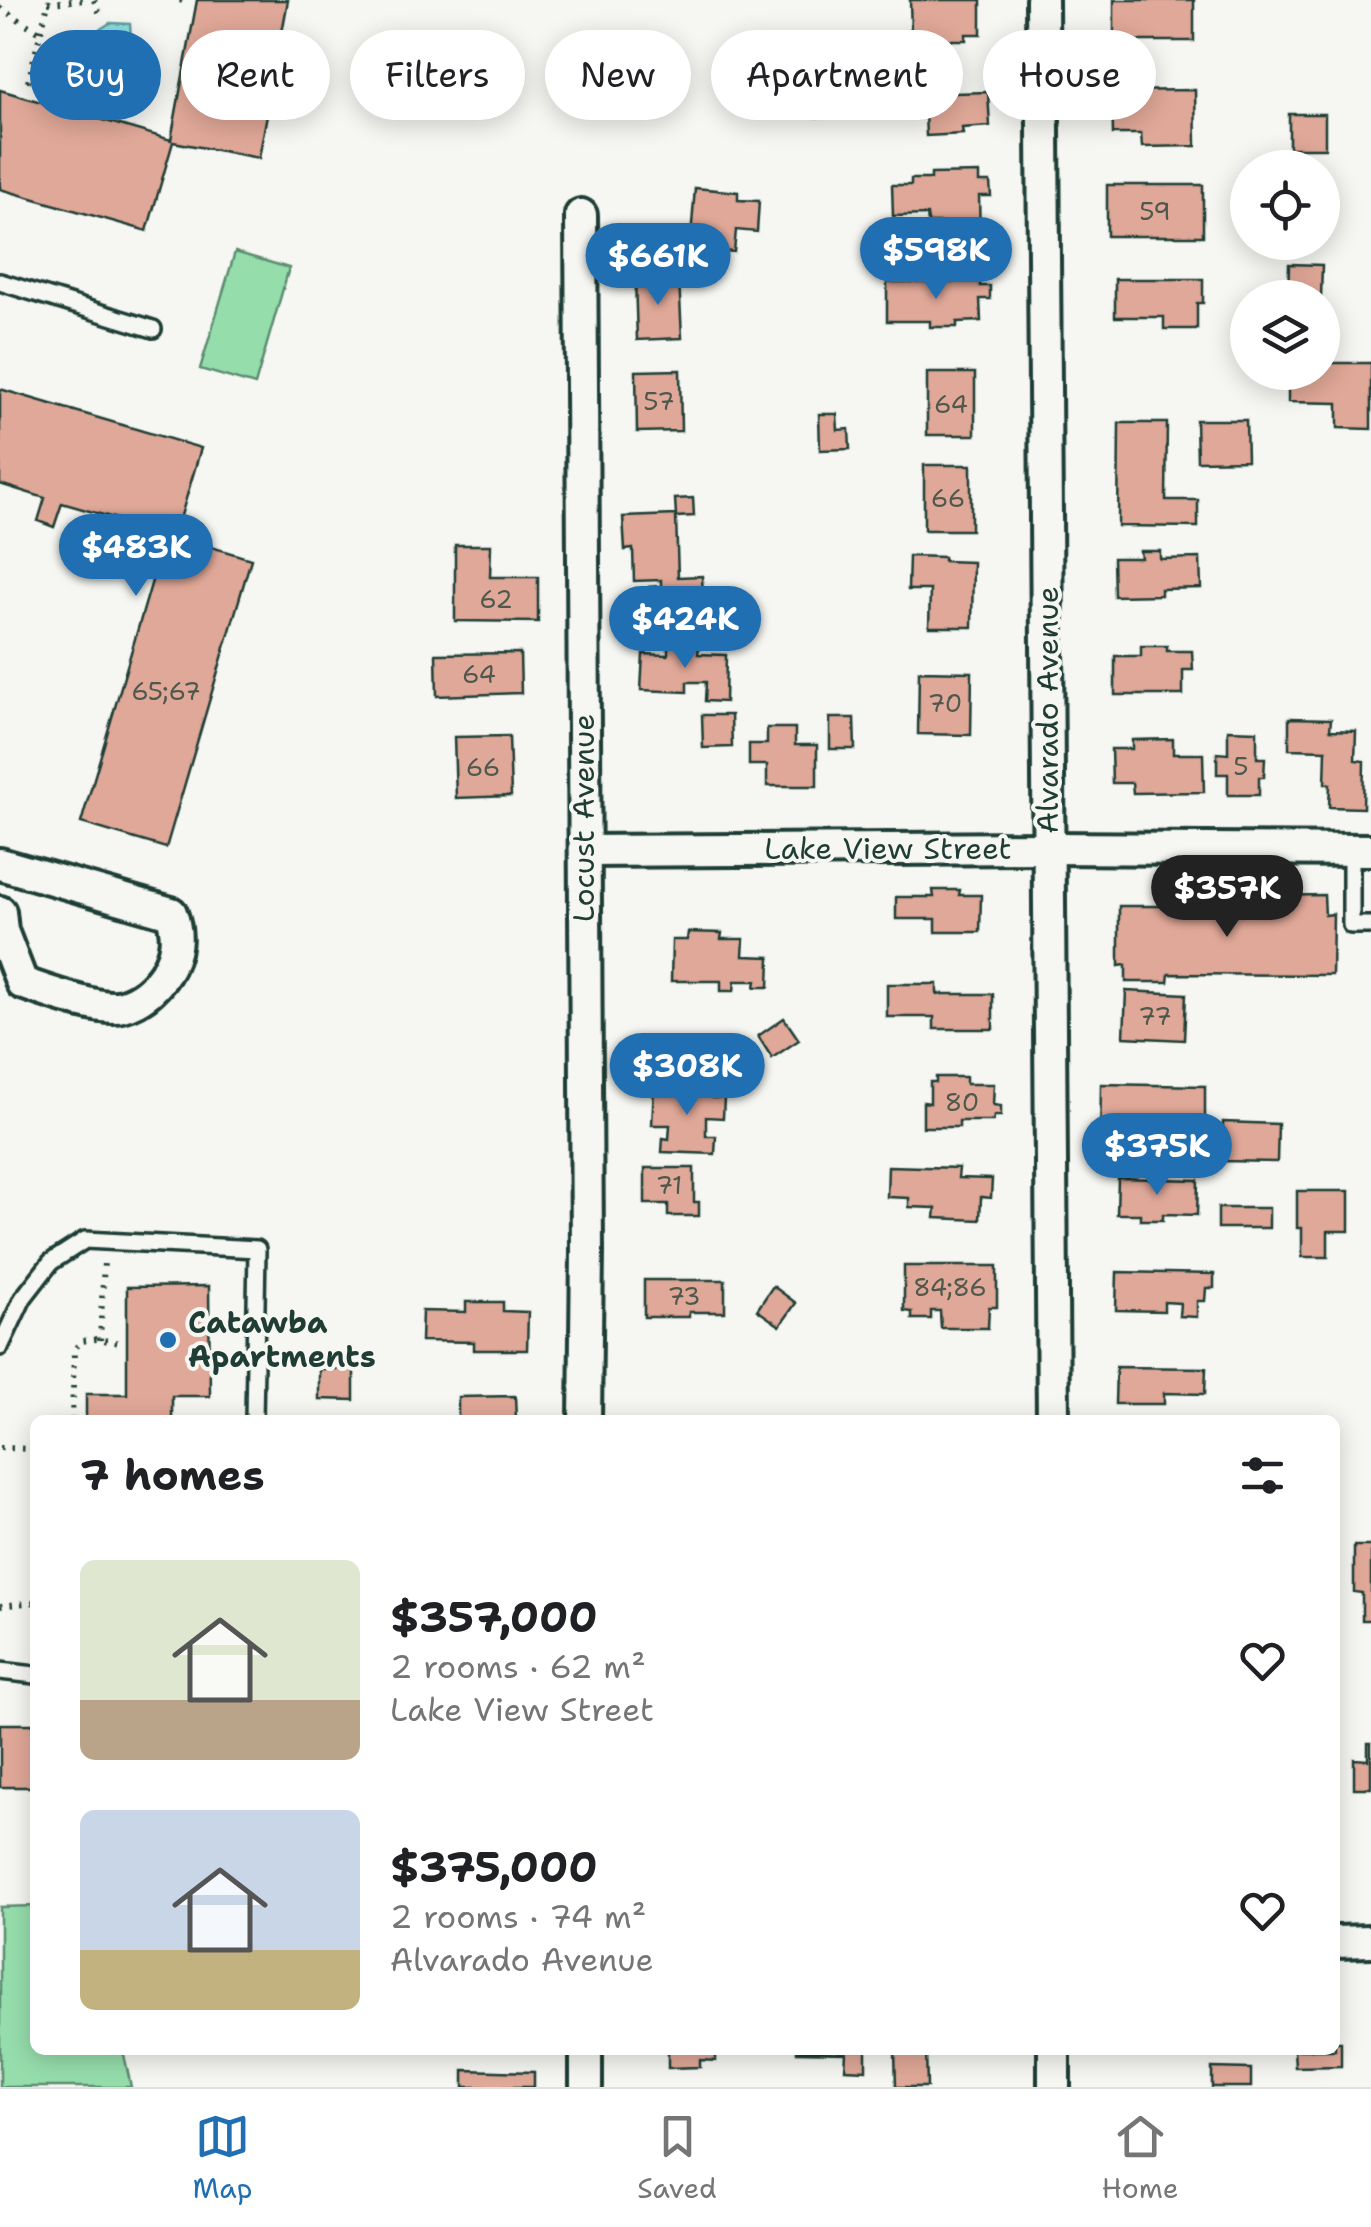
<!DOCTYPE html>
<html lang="en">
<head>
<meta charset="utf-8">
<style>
  :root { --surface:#fff; --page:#f2f2f2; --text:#202124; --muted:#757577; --line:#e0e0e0; --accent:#1f6fb2 }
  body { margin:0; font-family:"Shantell Sans",sans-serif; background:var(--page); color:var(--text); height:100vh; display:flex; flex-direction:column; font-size:38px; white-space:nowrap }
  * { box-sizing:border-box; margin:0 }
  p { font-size:32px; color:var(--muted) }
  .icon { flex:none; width:55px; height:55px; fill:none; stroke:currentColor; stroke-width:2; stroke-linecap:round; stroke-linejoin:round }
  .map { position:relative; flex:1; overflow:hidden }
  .side { position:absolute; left:30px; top:1415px; width:1310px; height:640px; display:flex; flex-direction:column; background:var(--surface); border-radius:15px; box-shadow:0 5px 25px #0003 }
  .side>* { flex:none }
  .top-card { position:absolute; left:30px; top:30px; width:1312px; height:90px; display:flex; gap:20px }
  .fabs { position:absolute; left:1230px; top:150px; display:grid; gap:20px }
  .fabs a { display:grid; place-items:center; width:110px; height:110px; border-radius:50%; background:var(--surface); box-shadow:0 5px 25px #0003; font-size:50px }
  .price { position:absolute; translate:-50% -85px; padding:0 22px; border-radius:35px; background:var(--accent); color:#fff; font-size:32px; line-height:65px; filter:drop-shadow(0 2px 5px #0008) }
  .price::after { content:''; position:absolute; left:50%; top:60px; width:30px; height:22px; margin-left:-15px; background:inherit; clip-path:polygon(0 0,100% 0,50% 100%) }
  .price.current { background:#222; color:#fff }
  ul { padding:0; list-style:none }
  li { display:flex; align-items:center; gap:30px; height:250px; padding:0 50px }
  li span { display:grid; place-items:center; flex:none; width:280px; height:200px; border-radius:15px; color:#555 }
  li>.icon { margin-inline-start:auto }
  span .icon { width:120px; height:120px; fill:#fffc; stroke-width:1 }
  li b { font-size:42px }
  h2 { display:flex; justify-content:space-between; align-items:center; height:120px; padding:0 50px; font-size:42px }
  .chip { padding:0 35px; border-radius:45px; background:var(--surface); box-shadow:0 5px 25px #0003; font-size:35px; line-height:90px }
  .chip.current { background:var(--accent); color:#fff }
  .menu { display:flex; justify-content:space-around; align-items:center; height:140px; border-top:2px solid var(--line); background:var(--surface); font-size:28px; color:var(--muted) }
  .menu a { display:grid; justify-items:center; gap:5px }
  .menu .current { color:var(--accent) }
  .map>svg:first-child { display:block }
  .green { fill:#96ddac; stroke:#5a8d70; stroke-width:2.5 }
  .water { fill:#8cdee2; stroke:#609e9c; stroke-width:2.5 }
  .building { fill:#e0a898; stroke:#1f3d34; stroke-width:2.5 }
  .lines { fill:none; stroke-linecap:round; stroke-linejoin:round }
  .lane-casing { stroke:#1f3d34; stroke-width:22 }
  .street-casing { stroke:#1f3d34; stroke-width:38 }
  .path { stroke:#1f3d34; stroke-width:6; stroke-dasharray:2.5 8; stroke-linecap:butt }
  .lane { stroke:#f6f6f2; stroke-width:15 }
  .street { stroke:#f6f6f2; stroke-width:30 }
  .poi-dot { fill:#1f6fb2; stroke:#f6f6f2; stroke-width:4 }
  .labels { text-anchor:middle; stroke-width:8; stroke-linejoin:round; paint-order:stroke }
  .number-label { font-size:25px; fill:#4f584d }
  .street-label { font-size:30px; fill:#1f3d34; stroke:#f6f6f2 }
  .poi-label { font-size:30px; font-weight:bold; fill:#1f3d34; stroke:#f6f6f2; text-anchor:start }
</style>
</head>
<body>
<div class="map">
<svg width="1371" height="2087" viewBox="0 0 1371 2087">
  <rect width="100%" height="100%" fill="#f6f6f2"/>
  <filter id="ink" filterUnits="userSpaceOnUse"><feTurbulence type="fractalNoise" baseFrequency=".01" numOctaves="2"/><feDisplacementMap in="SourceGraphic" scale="20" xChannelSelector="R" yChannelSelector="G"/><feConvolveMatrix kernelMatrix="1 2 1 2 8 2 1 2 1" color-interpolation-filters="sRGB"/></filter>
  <g filter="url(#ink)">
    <g class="green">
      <path d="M235,252L289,268L255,385L200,369Z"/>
      <path d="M35,1906V2050H123L131,2087H0V1907Z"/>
    </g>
    <path class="water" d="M110,23L130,24C131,47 135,62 149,79L132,93C107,78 97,63 91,35Z"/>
    <g class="building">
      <path d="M197,0H288L259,158L173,142L147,231L0,189V90L171,140Z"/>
      <path d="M910,0H981V34H966V40H934V34H911Z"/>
      <rect x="1114" y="0" width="80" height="41"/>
      <path d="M827,44H851V68L827,69Z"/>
      <path d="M953,82L954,93L988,92L990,126L962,128L963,134L926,136L925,114H911L910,90L922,89V84Z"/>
      <path d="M817,87L848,88L847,118L816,117Z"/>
      <path d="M1195,90L1196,146L1142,147L1141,134H1113L1112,91Z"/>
      <rect x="1289" y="114" width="36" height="34"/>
      <path d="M979,173V182H990L991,196H979L980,237H957V223H928L927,215L893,216L892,185H911V179H931V174Z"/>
      <rect x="1107" y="185" width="96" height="51"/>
      <path d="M695,188L738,192V200L759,201L757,232L736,230L734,252L690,249Z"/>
      <path d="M1289,264L1322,265L1321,298H1288Z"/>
      <path d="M679,277L682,338L637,340L635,278Z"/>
      <path d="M1115,279H1203V303H1197V329H1164V317H1115Z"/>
      <path d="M887,282H980V286H990V299H980L981,321L957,322V327H930V321H887Z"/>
      <path d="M1322,363H1371V429L1338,428V403L1288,402V372H1322Z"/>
      <path d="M680,370L681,431L637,432L636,371Z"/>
      <rect x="927" y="373" width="48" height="62"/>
      <path d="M0,389L201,448L175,536L251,559L166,848L81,823L166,533L62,503L54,527L38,521L45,498L0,484Z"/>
      <path d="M819,414H837L838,430L849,429L850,449L820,450Z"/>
      <path d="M1196,420H1246L1247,460L1197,461Z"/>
      <path d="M1119,423H1167L1166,500H1198V527L1118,526Z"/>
      <rect x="924" y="465" width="47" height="65"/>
      <path d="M693,498L694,516L676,517L678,577L702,576L703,596H690L691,614L651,616L649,587L661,586V580L634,581L633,549L625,550L623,517L676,515L675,499Z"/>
      <path d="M455,545H491L490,577H538V622L455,621Z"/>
      <path d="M1140,551H1160V559L1200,558L1201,588L1161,589V595L1114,596L1113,558H1141Z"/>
      <path d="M909,556L944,557V561L973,562L972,627H929L930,590H908Z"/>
      <path d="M668,644L699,645L698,654L726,655L725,702L705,701L706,682H687V692L641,690L643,654L668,655Z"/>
      <path d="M1141,646H1167V651H1192L1193,670H1183V695H1115V656H1141Z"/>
      <path d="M520,653L521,693L437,696L436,654Z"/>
      <path d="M919,671L972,672L971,735L918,734Z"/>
      <path d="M702,715H731L732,747L703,748Z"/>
      <path d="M830,718H854L855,749H830Z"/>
      <path d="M1289,718L1331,719L1330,730L1356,731L1355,760L1364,761L1363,808L1329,807L1330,784H1325L1326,750L1289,749Z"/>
      <path d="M767,728H795V745H817V786H767V765H749V744H767Z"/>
      <path d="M1228,730L1257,731V758H1265L1264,777H1259V795H1228V774H1217V753L1228,754Z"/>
      <path d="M509,736L511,796L456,798L454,737Z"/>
      <path d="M1173,739V754H1203L1204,792L1133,793L1132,783H1112L1111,749H1132V740Z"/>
      <path d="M933,890H960L959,895H981L980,932H936V919H896V897H934Z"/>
      <path d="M1324,895L1325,915L1333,914L1332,975L1169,974L1168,982H1126V965L1119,966V906H1169V913H1195L1194,900L1221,901V914L1263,915L1264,896Z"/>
      <path d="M688,932L722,933L721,939H744L743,956L770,957L769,987H755L756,981H735L734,991H721V981H671L672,940H687Z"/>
      <path d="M887,984H937V994H993V1029H934V1017H887Z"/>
      <path d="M1126,991L1186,994L1184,1040L1124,1037Z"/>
      <path d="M784,1018L799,1040L772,1058L758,1036Z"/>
      <path d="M936,1077H966V1084H994L993,1105L1001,1106V1116H994L993,1121H959V1127H923V1102L930,1103V1082H936Z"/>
      <path d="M1101,1084L1205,1086V1123L1126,1121V1144H1100Z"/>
      <path d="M654,1086L712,1088V1098H724L723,1118L706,1117V1136H716L715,1154L662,1152L663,1138L669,1139L670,1125H652Z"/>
      <path d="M1223,1122L1278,1124L1277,1162L1222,1161Z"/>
      <path d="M888,1166L959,1168L958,1178L992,1179L991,1198L981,1197L980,1220L935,1218L936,1208L909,1207V1198L887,1197Z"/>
      <path d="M645,1168H694V1202H699V1216H668V1204H645Z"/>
      <path d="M1118,1178L1198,1180L1197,1215L1163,1214V1220H1140V1214H1117Z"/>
      <path d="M1297,1191H1349V1231H1328V1257H1302V1228H1297Z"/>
      <rect x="1218" y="1208" width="51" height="20"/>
      <path d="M904,1266H997V1307H989L988,1328H941L940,1311H931V1319H912V1312L904,1311Z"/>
      <path d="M1117,1272L1214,1274V1288H1206L1205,1301H1197V1317L1179,1316L1180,1303L1164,1302V1311L1116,1310Z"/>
      <path d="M644,1280H725V1312H689V1317H644Z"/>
      <path d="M209,1286L210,1396H172V1420H86V1394H127V1287Z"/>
      <path d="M773,1286L796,1303L780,1326L757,1310Z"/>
      <path d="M466,1302H503V1311L528,1312L527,1350H474V1342L421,1341L422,1311L466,1312Z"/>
      <path d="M1116,1367L1206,1368L1205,1394L1164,1393V1404H1115Z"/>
      <path d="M319,1369H354V1400L319,1399Z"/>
      <path d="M515,1396L516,1420H458V1397Z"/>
      <path d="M1354,1546H1371V1620H1362V1593L1354,1592Z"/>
      <rect x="0" y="1724" width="33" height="63"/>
      <path d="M1368,1743H1371V1788H1354V1759L1368,1760Z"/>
      <path d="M1335,2042H1341V2066L1295,2067L1294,2050H1335Z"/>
      <path d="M640,2050H716V2061L700,2060V2067L668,2068V2051Z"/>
      <path d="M797,2050H866V2070L845,2069L846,2053L797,2052Z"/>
      <path d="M895,2050H926L927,2087H896Z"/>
      <path d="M1212,2068L1251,2069V2087H1212Z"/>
      <path d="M464,2070L534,2072V2087H464Z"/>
    </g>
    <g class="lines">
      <defs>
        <g id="lane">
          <path d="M0,282L153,329"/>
          <path d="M1351,850V925H1371"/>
          <path d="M0,1347L23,1298L51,1262L85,1240L257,1249L254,1420"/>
          <path d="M0,1671L35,1675"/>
        </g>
        <g id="street">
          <path d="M1042,0L1053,1420"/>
          <path d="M581,215L587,1252L585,1420"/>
          <path d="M585,851L1048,848L1371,850"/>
          <path d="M0,864L171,913C179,935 177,953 165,973C155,988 140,1001 122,1006C102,1012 43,990 22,983L2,931L0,912"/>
          <path d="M1335,1942L1371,1941"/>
          <path d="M586,2050V2087"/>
          <path d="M1054,2087V2050"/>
        </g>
      </defs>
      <use href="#lane" class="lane-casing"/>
      <use href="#street" class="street-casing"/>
      <g class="path">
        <path d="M94,0L101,17"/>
        <path d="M180,0L188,3"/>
        <path d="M48,3L85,0"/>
        <path d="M0,8L41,33"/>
        <path d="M28,82L49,0"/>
        <path d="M100,1340L104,1261"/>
        <path d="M72,1420L74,1350L81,1341L97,1339L121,1343"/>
        <path d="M0,1448L35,1449"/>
        <path d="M0,1606L35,1602"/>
      </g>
      <use href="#lane" class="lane"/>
      <use href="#street" class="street"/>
    </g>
  </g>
  <circle class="poi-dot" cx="168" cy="1340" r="10"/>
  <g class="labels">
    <g class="number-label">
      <text x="1155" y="220">59</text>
      <text x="659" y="410">57</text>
      <text x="951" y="413">64</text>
      <text x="948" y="507">66</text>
      <text x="496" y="608">62</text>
      <text x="479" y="683">64</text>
      <text x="166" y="700">65;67</text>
      <text x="945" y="712">70</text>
      <text x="1241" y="775">5</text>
      <text x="483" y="776">66</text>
      <text x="1155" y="1025">77</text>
      <text x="962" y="1111">80</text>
      <text x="669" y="1194">71</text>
      <text x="950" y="1296">84;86</text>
      <text x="684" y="1305">73</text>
    </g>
    <g class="street-label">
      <text transform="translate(1048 710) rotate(-90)" y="10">Alvarado Avenue</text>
      <text transform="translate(584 818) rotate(-90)" y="10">Locust Avenue</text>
      <text x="888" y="859">Lake View Street</text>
    </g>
    <g class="poi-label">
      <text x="188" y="1333">Catawba<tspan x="188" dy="34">Apartments</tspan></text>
    </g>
  </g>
</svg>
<div class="fabs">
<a><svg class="icon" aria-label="locate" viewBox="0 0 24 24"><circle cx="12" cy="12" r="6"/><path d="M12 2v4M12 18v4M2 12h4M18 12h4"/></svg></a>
<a><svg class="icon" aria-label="layers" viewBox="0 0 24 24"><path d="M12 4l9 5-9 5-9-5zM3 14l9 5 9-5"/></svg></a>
</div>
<b class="price" style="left:936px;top:302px">$598K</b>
<b class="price" style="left:658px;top:308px">$661K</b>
<b class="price" style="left:136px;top:599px">$483K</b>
<b class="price" style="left:685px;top:671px">$424K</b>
<b class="price current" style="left:1227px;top:940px">$357K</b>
<b class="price" style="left:687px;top:1118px">$308K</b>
<b class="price" style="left:1157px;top:1198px">$375K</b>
<div class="top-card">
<a class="chip current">Buy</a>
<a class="chip">Rent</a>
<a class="chip">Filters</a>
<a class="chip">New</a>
<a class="chip">Apartment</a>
<a class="chip">House</a>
</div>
<section class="side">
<h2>7 homes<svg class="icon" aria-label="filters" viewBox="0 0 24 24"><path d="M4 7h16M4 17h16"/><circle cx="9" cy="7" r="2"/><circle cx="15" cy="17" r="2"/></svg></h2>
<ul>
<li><span style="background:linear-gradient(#dfe7d0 70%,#b9a48a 0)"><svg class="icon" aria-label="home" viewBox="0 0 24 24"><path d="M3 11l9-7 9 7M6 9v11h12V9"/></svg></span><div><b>$357,000</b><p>2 rooms · 62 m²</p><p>Lake View Street</p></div><svg class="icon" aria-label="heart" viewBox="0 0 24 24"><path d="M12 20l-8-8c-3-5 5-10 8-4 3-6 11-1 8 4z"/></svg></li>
<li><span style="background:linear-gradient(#c9d6e8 70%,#c2b280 0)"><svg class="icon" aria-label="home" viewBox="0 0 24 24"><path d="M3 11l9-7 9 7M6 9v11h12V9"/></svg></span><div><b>$375,000</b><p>2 rooms · 74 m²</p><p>Alvarado Avenue</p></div><svg class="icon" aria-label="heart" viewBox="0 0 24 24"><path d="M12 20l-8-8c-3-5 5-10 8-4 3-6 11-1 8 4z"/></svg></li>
</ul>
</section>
</div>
<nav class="menu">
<a class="current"><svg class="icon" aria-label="map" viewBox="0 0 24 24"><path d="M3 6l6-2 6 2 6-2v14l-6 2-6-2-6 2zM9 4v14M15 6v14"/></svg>Map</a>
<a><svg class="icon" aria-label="saved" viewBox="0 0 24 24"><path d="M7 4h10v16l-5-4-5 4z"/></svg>Saved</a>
<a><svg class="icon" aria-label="home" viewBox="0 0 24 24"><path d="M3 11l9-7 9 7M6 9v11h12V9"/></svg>Home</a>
</nav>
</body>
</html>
